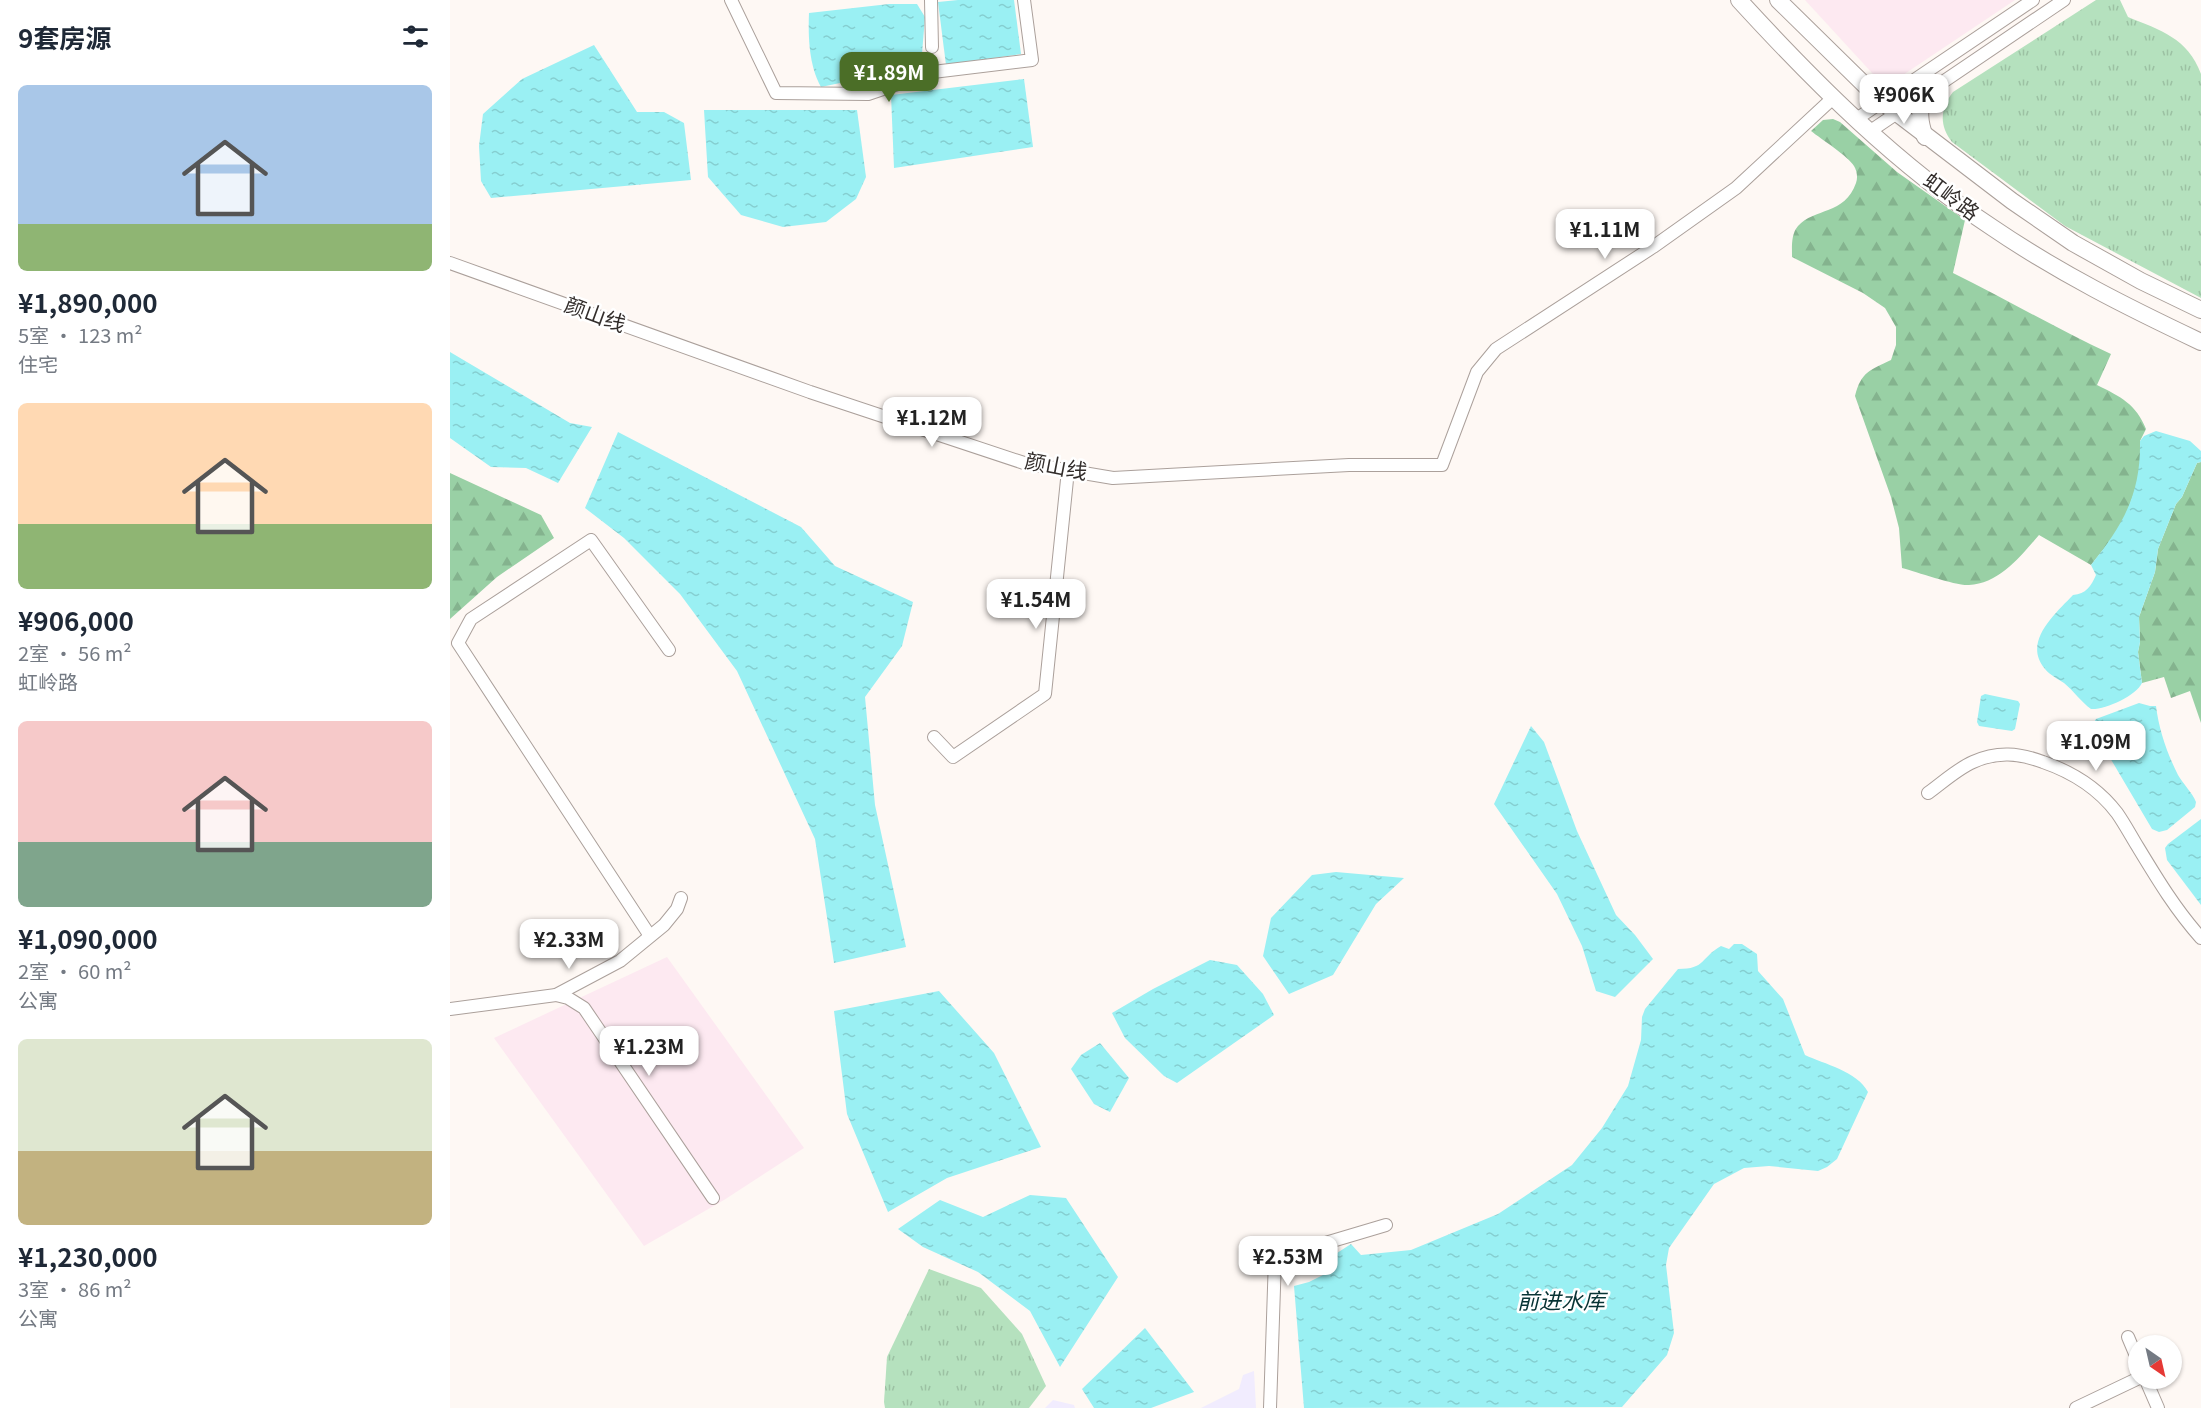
<!DOCTYPE html>
<html lang="zh">
<head>
<meta charset="utf-8">
<style>
  :root { --surface:#fff; --page:#f2f2f3; --text:#1f2937; --muted:#747a83; --accent:#4b6e27 }
  body { margin:0; font-family:Georgia,"Noto Sans SC",serif; background:var(--page); color:var(--text); height:100vh; display:flex; flex-direction:column; font-size:22px; white-space:nowrap }
  * { box-sizing:border-box; margin:0 }
  p { font-size:20px; color:var(--muted) }
  .icon { flex:none; width:33px; height:33px; fill:none; stroke:currentColor; stroke-width:2; stroke-linecap:round; stroke-linejoin:round }
  .map { position:relative; flex:1; overflow:hidden }
  .drawer { display:flex; flex-direction:column; background:var(--surface); width:450px }
  .drawer>* { flex:none }
  .needle { width:39px; rotate:146deg }
  .buttons { position:absolute; left:1678px; top:1335px; display:grid; gap:12px }
  .buttons a { display:grid; place-items:center; width:54px; height:54px; border-radius:50%; background:var(--surface); box-shadow:0 2px 4px #0004; font-size:30px }
  .price { position:absolute; translate:-50% -51px; padding:0 14px; border-radius:12px; background:#fff; color:#222; font-size:20px; line-height:39px; filter:drop-shadow(0 2px 3px #0008) }
  .price::after { content:''; position:absolute; left:50%; top:36px; width:18px; height:14px; margin-left:-9px; background:inherit; clip-path:polygon(0 0,100% 0,50% 100%) }
  .price.selected { background:var(--accent); color:#fff }
  ul { padding:0; list-style:none }
  li { display:grid; align-content:center; gap:12px; height:318px; padding:0 18px }
  li span { display:grid; place-items:center; height:186px; border-radius:9px; color:#555 }
  li>.icon { margin-inline-start:auto }
  span .icon { width:108px; height:108px; fill:#fffc; stroke-width:1 }
  li b { font-size:26px }
  h2 { display:flex; justify-content:space-between; align-items:center; height:72px; padding:0 18px; font-size:26px }
  main { display:flex; flex:1; min-height:0 }
  .map>svg:first-child { display:block }
  .industrial { fill:#fde9f1 }
  .education { fill:#f1ecfe }
  .grass { fill:url(#grass-tufts) }
  .forest { fill:url(#forest-firs) }
  .water { fill:url(#water-ripples) }
  .lines { fill:none; stroke-linecap:round; stroke-linejoin:round }
  .minor-casing { stroke:#aba09b; stroke-width:14 }
  .major-casing { stroke:#aba09b; stroke-width:18 }
  .minor { stroke:#fff; stroke-width:12 }
  .major { stroke:#fff; stroke-width:16 }
  .labels { text-anchor:middle; stroke-width:5; stroke-linejoin:round; paint-order:stroke }
  .street-label { font-size:21px; fill:#332e2c; stroke:#fff }
  .water-label { font-size:22px; font-style:italic; fill:#073334; stroke:#fff }
</style>
</head>
<body>
<main>
<section class="drawer">
<h2>9套房源<svg class="icon" aria-label="filters" viewBox="0 0 24 24"><path d="M4 7h16M4 17h16"/><circle cx="9" cy="7" r="2"/><circle cx="15" cy="17" r="2"/></svg></h2>
<ul>
<li><span style="background:linear-gradient(#a9c7e8 75%,#8fb573 0)"><svg class="icon" aria-label="home" viewBox="0 0 24 24"><path d="M3 11l9-7 9 7M6 9v11h12V9"/></svg></span><div><b>¥1,890,000</b><p>5室 · 123 m²</p><p>住宅</p></div></li>
<li><span style="background:linear-gradient(#ffd9b3 65%,#8fb573 0)"><svg class="icon" aria-label="home" viewBox="0 0 24 24"><path d="M3 11l9-7 9 7M6 9v11h12V9"/></svg></span><div><b>¥906,000</b><p>2室 · 56 m²</p><p>虹岭路</p></div></li>
<li><span style="background:linear-gradient(#f6c9c9 65%,#7fa58c 0)"><svg class="icon" aria-label="home" viewBox="0 0 24 24"><path d="M3 11l9-7 9 7M6 9v11h12V9"/></svg></span><div><b>¥1,090,000</b><p>2室 · 60 m²</p><p>公寓</p></div></li>
<li><span style="background:linear-gradient(#dfe7d0 60%,#c2b280 0)"><svg class="icon" aria-label="home" viewBox="0 0 24 24"><path d="M3 11l9-7 9 7M6 9v11h12V9"/></svg></span><div><b>¥1,230,000</b><p>3室 · 86 m²</p><p>公寓</p></div></li>
</ul>
</section>
<div class="map">
<svg width="1751" height="1408" viewBox="0 0 1751 1408">
  <defs>
    <pattern id="grass-tufts" width="24" height="20" patternUnits="userSpaceOnUse" patternTransform="scale(1.5)"><rect width="24" height="20" fill="#b5e1be"/><path d="M3 7l-1-3M5 7V3M7 7l1-3M15 17l-1-3M17 17v-4M19 17l1-3" fill="none" stroke="#9cc1a3"/></pattern>
    <pattern id="forest-firs" width="22" height="20" patternUnits="userSpaceOnUse" patternTransform="scale(1.5)"><rect width="22" height="20" fill="#99d0a5"/><path d="M5 1l3.5 6h-7zM16 11l3.5 6h-7z" fill="#84b38e"/></pattern>
    <pattern id="water-ripples" width="26" height="14" patternUnits="userSpaceOnUse" patternTransform="scale(1.5)"><rect width="26" height="14" fill="#9af0f3"/><path d="M2 4q2-2 4 0t4 0M15 11q2-2 4 0t4 0" fill="none" stroke="#85ced0"/></pattern>
  </defs>
  <rect width="100%" height="100%" fill="#fef8f4"/>
  <g class="industrial">
    <path d="M1355,0H1565L1435,87Z"/>
    <path d="M217,957L354,1148L274,1200L194,1246L44,1038Z"/>
  </g>
  <g class="education">
    <path d="M804,1371L806,1408H751L789,1389L793,1375Z"/>
    <path d="M603,1400L624,1405L625,1408H595Z"/>
  </g>
  <g class="grass">
    <path d="M1646,0H1670L1678,17C1710,30 1738,38 1751,74V298L1615,226L1502,142C1489,125 1490,109 1503,92Z"/>
    <path d="M479,1269L531,1288L572,1334L596,1386L579,1408H435L434,1402L437,1357Z"/>
  </g>
  <g class="forest">
    <path d="M1383,119L1390,122L1447,172L1515,220L1503,273C1556,299 1607,329 1661,354L1647,385C1671,397 1686,404 1696,429L1690,441V465L1687,485L1676,515L1664,536L1641,565L1589,535C1571,556 1549,584 1519,585C1506,586 1467,572 1452,568L1449,528L1441,497L1405,396C1411,372 1420,370 1441,360L1446,345V327L1435,308L1413,293L1342,257C1342,246 1341,234 1348,226C1364,208 1395,215 1406,183C1408,178 1407,171 1404,166C1398,156 1371,139 1361,131L1373,120Z"/>
    <path d="M1751,462V723L1740,691L1721,698L1714,677L1692,683L1688,652L1690,642L1689,617L1705,572L1708,549L1726,504L1732,497L1747,463Z"/>
    <path d="M0,473L91,515L104,538L47,577L0,619Z"/>
  </g>
  <g class="water">
    <path d="M508,0H564L571,54L496,65L488,2Z"/>
    <path d="M439,4H467L475,17L471,66L371,87C359,66 358,37 359,13Z"/>
    <path d="M144,45L187,112H214L234,123L241,180L41,198L31,181L29,146L33,114L72,79Z"/>
    <path d="M574,79L583,147L444,168L441,95Z"/>
    <path d="M254,110H407L416,177L406,199L376,222L333,227L291,215L258,177Z"/>
    <path d="M0,352L120,423L142,427L108,483L76,468L41,467L0,438Z"/>
    <path d="M1706,431L1740,441L1751,451V462L1747,463L1732,497L1726,504L1708,549L1705,572L1689,617L1690,642L1688,652L1692,683C1686,696 1655,710 1641,709C1631,702 1624,691 1614,683C1608,679 1600,675 1595,669C1572,642 1605,614 1623,595C1636,594 1641,586 1646,575L1641,565C1673,525 1691,494 1690,441L1694,436Z"/>
    <path d="M168,432L351,527L385,566L463,602L452,646L415,697L425,805L456,947L384,963L365,839L287,671L230,594L174,538L135,508Z"/>
    <path d="M1535,694L1568,701L1570,704L1565,729L1562,731L1529,726L1527,722L1531,696Z"/>
    <path d="M1689,703L1700,706H1706C1709,730 1717,753 1728,775C1733,784 1742,792 1746,802L1745,807L1717,830L1709,832L1702,829L1643,729V724L1646,719Z"/>
    <path d="M1081,726L1094,742L1127,831L1166,915L1185,935L1203,959L1165,997L1146,991L1132,946L1107,894L1044,804Z"/>
    <path d="M1751,819V905L1717,860L1715,848L1718,844Z"/>
    <path d="M886,872L954,878L926,904L883,975L839,994L813,956L821,918L862,875Z"/>
    <path d="M1284,944H1292L1307,954L1308,971L1333,999L1355,1055C1374,1064 1407,1071 1418,1092L1387,1159L1377,1167L1368,1171L1319,1166L1294,1168L1264,1184L1219,1248L1216,1265L1224,1333L1217,1355L1172,1407L854,1408L844,1286L859,1282L873,1275L887,1253L901,1244L911,1255L961,1250L1048,1214L1122,1165L1152,1128L1178,1086L1191,1040L1192,1017L1195,1009L1228,969C1256,969 1250,958 1271,946L1279,949Z"/>
    <path d="M760,960L787,965L813,994L824,1015L727,1083L714,1076L675,1038L662,1013L703,989Z"/>
    <path d="M489,991L544,1053L591,1147L497,1178L438,1212L397,1114L384,1011Z"/>
    <path d="M650,1043L679,1078L660,1112L644,1104L621,1069L631,1055Z"/>
    <path d="M580,1195L616,1198L668,1277L610,1367L580,1311L528,1272L473,1247L448,1229L490,1200L533,1217Z"/>
    <path d="M695,1328L744,1392L701,1408H644L632,1389Z"/>
  </g>
  <g class="lines">
    <defs>
      <g id="minor">
        <path d="M281,0L326,93L418,94L483,72L582,60L574,0"/>
        <path d="M481,0L482,47"/>
        <path d="M1405,120L1583,0"/>
        <path d="M1419,132L1614,0"/>
        <path d="M0,263L360,392L574,463L663,478L899,465H992L1027,372L1046,349L1203,247L1286,188L1383,98"/>
        <path d="M484,737L503,757L595,694L618,470"/>
        <path d="M1478,793C1492,783 1507,769 1523,762C1547,751 1569,753 1593,762C1622,772 1648,788 1667,813C1674,823 1680,834 1686,844C1706,877 1725,909 1751,938"/>
        <path d="M200,936L8,643L21,619L141,540L219,650"/>
        <path d="M106,995L118,998L134,1008L263,1198"/>
        <path d="M0,1009L106,995L170,961L214,925L227,909L231,898"/>
        <path d="M1678,1337L1689,1363"/>
        <path d="M1695,1378L1708,1408"/>
        <path d="M820,1408L825,1258L936,1225"/>
        <path d="M1626,1408L1689,1378"/>
      </g>
      <g id="major">
        <path d="M1289,0C1366,84 1447,165 1543,228C1609,273 1679,308 1751,342"/>
        <path d="M1328,0L1431,101L1562,201L1623,243L1691,281L1751,310"/>
        <path d="M1473,94C1469,110 1469,121 1475,137"/>
      </g>
    </defs>
    <use href="#minor" class="minor-casing"/>
    <use href="#major" class="major-casing"/>
    <use href="#minor" class="minor"/>
    <use href="#major" class="major"/>
  </g>
  <g class="labels">
    <g class="street-label">
      <text transform="translate(1501 197) rotate(37)" y="7">虹岭路</text>
      <text transform="translate(145 315) rotate(20)" y="7">颜山线</text>
      <text transform="translate(606 467) rotate(11)" y="7">颜山线</text>
    </g>
    <g class="water-label">
      <text x="1111" y="1309">前进水库</text>
    </g>
  </g>
</svg>
<div class="buttons">
<a><svg class="needle" viewBox="-14 -14 28 28"><path d="M0-13l5 13h-10z" fill="#e53935"/><path d="M0 13l5-13h-10z" fill="#747a83"/></svg></a>
</div>
<b class="price selected" style="left:439px;top:103px">¥1.89M</b>
<b class="price" style="left:1454px;top:125px">¥906K</b>
<b class="price" style="left:1155px;top:260px">¥1.11M</b>
<b class="price" style="left:482px;top:448px">¥1.12M</b>
<b class="price" style="left:586px;top:630px">¥1.54M</b>
<b class="price" style="left:1646px;top:772px">¥1.09M</b>
<b class="price" style="left:119px;top:970px">¥2.33M</b>
<b class="price" style="left:199px;top:1077px">¥1.23M</b>
<b class="price" style="left:838px;top:1287px">¥2.53M</b>
</div>
</main>
</body>
</html>
